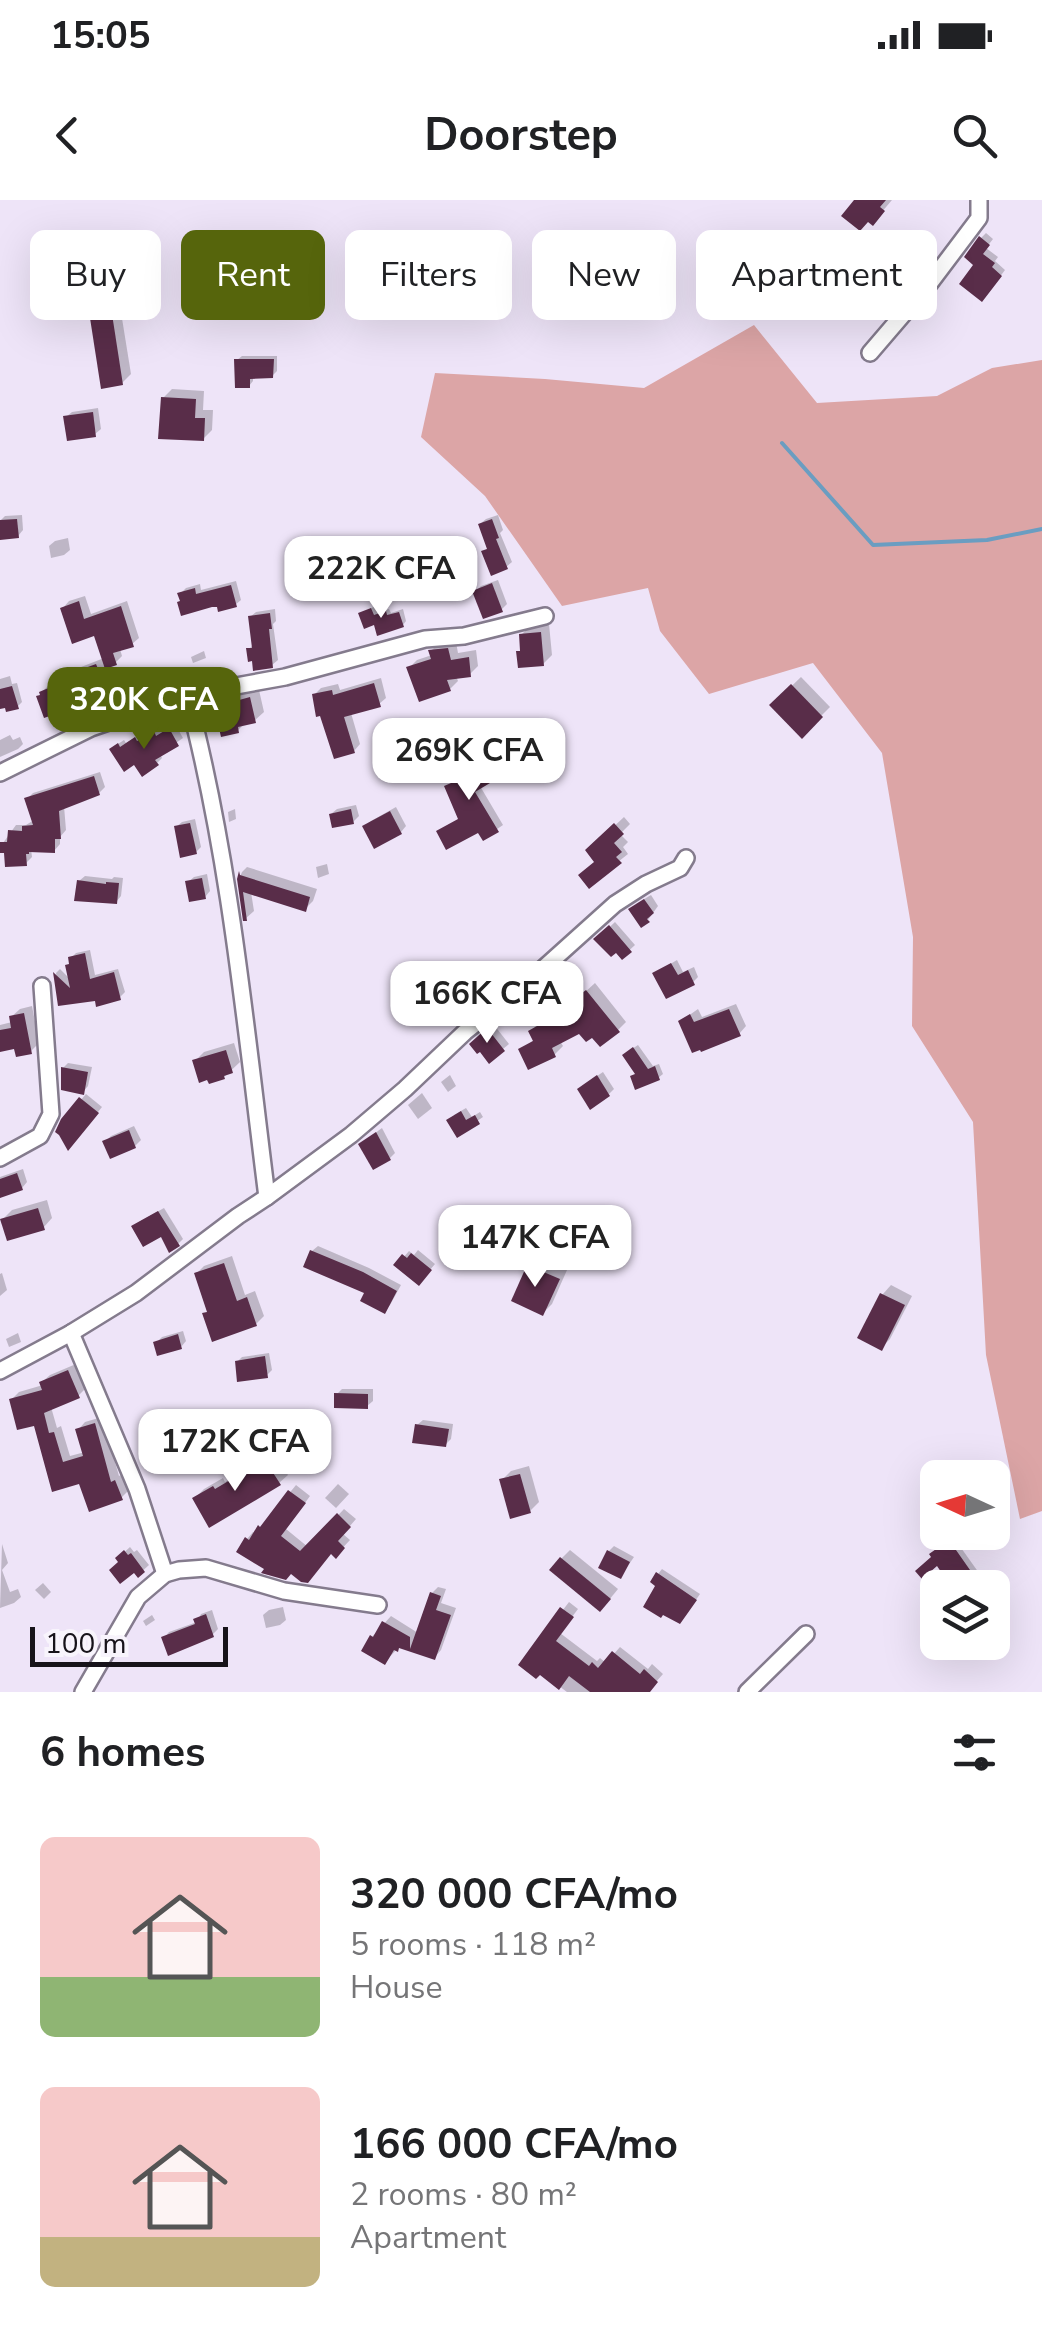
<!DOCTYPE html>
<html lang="en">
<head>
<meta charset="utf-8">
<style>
  :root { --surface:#fff; --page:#f2f2f2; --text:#202124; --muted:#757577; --accent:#56650c }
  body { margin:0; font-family:"Nunito Sans",sans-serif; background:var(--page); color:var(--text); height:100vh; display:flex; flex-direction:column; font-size:38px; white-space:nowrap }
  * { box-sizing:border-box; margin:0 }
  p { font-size:32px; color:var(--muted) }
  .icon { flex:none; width:55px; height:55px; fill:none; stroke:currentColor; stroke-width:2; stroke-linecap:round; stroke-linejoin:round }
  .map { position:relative; height:1492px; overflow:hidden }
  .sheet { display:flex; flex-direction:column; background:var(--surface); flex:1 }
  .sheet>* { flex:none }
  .banner { position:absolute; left:30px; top:30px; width:982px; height:90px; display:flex; gap:20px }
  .needle { width:65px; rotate:274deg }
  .buttons { position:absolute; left:920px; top:1260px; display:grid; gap:20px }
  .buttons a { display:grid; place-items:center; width:90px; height:90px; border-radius:15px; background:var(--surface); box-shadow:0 10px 40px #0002; font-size:50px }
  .scale { position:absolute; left:30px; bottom:25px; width:198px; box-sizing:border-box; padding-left:10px; border:5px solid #17131a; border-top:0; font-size:28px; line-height:35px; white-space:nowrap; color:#17131a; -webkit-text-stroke:8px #f8f4fc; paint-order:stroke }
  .price { position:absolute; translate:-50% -85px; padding:0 22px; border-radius:20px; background:#fff; color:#222; font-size:32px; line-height:65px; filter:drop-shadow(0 2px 5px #0008) }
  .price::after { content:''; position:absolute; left:50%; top:60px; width:30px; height:22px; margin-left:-15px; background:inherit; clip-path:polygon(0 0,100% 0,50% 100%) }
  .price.current { background:var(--accent); color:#fff }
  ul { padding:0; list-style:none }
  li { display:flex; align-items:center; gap:30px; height:250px; padding:0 40px }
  li span { display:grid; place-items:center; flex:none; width:280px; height:200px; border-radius:15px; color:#555 }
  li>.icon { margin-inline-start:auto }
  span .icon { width:120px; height:120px; fill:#fffc; stroke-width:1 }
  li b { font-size:42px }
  h2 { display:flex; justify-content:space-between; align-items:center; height:120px; padding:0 40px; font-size:42px }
  .tag { padding:0 35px; border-radius:15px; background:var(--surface); box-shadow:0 10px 40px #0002; font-size:35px; line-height:90px }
  .tag.current { background:var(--accent); color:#fff }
  .status { display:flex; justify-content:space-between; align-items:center; height:70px; padding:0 50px; background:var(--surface); direction:ltr }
  .status svg { height:28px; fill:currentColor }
  header { display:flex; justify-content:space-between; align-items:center; height:130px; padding:0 40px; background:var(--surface); font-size:45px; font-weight:700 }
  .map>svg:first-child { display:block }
  .green { fill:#dca5a6 }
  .shadow { fill:#0003 }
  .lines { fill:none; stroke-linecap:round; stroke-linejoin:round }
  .stream { stroke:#6a9dc1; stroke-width:4 }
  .building { fill:#592d49 }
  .minor-casing { stroke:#847b8d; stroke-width:20 }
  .minor { stroke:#fff; stroke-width:15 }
</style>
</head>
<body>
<div class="status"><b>15:05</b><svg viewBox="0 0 49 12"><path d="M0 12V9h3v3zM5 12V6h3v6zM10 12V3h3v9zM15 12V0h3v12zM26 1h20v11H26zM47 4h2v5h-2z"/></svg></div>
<header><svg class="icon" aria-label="back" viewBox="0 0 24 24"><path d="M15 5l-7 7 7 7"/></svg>Doorstep<svg class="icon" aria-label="search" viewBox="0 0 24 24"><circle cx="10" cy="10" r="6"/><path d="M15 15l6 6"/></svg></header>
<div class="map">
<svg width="1042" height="1492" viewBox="0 0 1042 1492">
  <rect width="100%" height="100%" fill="#eee4f8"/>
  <path class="green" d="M754,125L817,203L937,196L992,168L1042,160V1311L1020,1319L986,1155L973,922L912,826L913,737L882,553L813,463L709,494L660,431L648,388L562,406L485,296L421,237L435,173L545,179L644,188Z"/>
  <g class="shadow">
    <path d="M857,0H892L881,13Z"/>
    <path d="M986,33L993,39L986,48L998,57L995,61L1005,70L987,94L977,65L981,38Z"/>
    <path d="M120,106L131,174L122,183L93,118L102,109Z"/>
    <path d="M242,156H277V171L272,176L253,177V181L249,186L237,160Z"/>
    <path d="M172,189L204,191L203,210H213L212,230L203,239L163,198Z"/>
    <path d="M98,208L101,229L95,234L66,217L72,212Z"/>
    <path d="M22,315L23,330L18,336L0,321L5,316Z"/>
    <path d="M498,315L503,330L500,333L512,362L506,367L484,352L489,347L480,324L486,319Z"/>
    <path d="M68,338L70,350L64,355L51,358L49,346L55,341Z"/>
    <path d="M498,380L507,404L501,410L475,392L481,386Z"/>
    <path d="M236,381L241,400L235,405L182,401L180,394L186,388L200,384L201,390Z"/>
    <path d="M85,396L91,414L127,401L139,438L132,444L120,449L122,456L115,463L106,466L118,493L111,500L87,494L68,501L60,509L42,492L49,485L69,477L76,469L104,458L96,433L63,408L69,401Z"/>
    <path d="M375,406L378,413L389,409L391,413L403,409L406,421L403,425L375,422L361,414Z"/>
    <path d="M275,409L276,421L273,424L278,460L272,465L249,449L254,444L250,417L256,412Z"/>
    <path d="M549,424L552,455L543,464L519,452L522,449L521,435L530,426Z"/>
    <path d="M456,442L458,453L476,450L478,466L470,474L456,476L458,481L450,489L409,468L417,460L432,455L431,451L439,443Z"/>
    <path d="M204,451L206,458L193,463L191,457Z"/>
    <path d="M162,475L163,482L152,485L151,478Z"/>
    <path d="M10,476L12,484L17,483L22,502L17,507L7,505L0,507V479Z"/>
    <path d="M801,477L830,507L802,535L772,505Z"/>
    <path d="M381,478L386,498L379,504L351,513L360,544L354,551L314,495L321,488L338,484L340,490Z"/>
    <path d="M259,490L264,512L254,521L245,523L238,530L216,502L225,494L240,491V494Z"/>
    <path d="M175,524L183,538L160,554L162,558L157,563L135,562L125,568L118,544L124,540L126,543L141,534L143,537L160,527L162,532Z"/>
    <path d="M10,535L13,540L20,537L23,544L18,549L0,557V540Z"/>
    <path d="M485,543L499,573L480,586L503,625L484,638L461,618L447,587L452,582L464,576L459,564L471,556L470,553L475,548Z"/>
    <path d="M100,572L105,587L99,593L64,606L66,630L60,637V644L54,651L31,649L32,657L26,663L3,643L16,625H26L34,620L27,599L33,593Z"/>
    <path d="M356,605L359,616L353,622L331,614L337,609Z"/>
    <path d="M396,607L406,626L401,632L365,627L371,621Z"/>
    <path d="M235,609L236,619L229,622L228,612Z"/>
    <path d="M624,617L630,624L620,634L628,642L623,647L628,654L589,685L597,661L588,651Z"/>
    <path d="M195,619L201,647L196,652L176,627L182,622Z"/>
    <path d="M327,664L329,674L318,678L316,667Z"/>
    <path d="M247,667L317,689L313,701L305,709L251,692L254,711L245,719L239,679L242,672Z"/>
    <path d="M207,674L210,691L205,697L188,682L194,677Z"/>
    <path d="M85,676L112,679L114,677L123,678L121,696L116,702L79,681Z"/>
    <path d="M651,695L658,706L648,720L636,704Z"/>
    <path d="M615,722L635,745L623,756L597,739Z"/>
    <path d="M90,750L95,775L118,769L125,792L120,797L96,798L60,803L56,773L60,769L70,779L71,758L76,753Z"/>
    <path d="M677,760L683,772L694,767L698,777L693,782L655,773Z"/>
    <path d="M595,783L626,822L618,830L600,843L592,834L579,830L560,841L563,846L554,855L521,850L535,839L531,831L539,823L570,806Z"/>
    <path d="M736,804L746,826L739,834L681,821L698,809L702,817Z"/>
    <path d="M32,806L39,843L31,851L0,845V825L12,822L11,817L20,809Z"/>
    <path d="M494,825L509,844L503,849L477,839Z"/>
    <path d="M234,843L240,862L224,877L195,861L204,852Z"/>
    <path d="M638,845L653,866L659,864L663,874L658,878L637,872L629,851Z"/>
    <path d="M68,863L92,867L88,886L83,892L63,868Z"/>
    <path d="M603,872L614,889L609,894L585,884Z"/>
    <path d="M450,875L456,886L448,892L441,882Z"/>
    <path d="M422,893L432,908L418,919L408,905Z"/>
    <path d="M86,894L102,907L73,943L63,921Z"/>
    <path d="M466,908L472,917L480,912L483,917L458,934L454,915Z"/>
    <path d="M134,926L141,940L135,946L105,942L111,936Z"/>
    <path d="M382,928L395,953L390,958L367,939Z"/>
    <path d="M23,969L27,982L22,988L6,993L0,998V977Z"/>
    <path d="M47,1000L52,1018L43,1028L3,1019L12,1010Z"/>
    <path d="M164,1008L183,1039L178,1044L139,1022Z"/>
    <path d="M318,1046L369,1068L401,1085L390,1105L385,1111L368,1091L312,1051Z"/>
    <path d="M418,1050L435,1064L424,1077L397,1065L409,1051L414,1055Z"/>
    <path d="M232,1056L245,1095L255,1091L264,1116L256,1124L209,1110L196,1074L204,1066Z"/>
    <path d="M538,1057L567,1070L552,1104L543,1113L529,1066Z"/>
    <path d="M2,1073L7,1090L0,1096V1074Z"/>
    <path d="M891,1085L912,1096L890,1139L881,1148L861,1137L883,1094Z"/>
    <path d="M183,1131L186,1141L181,1147L156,1143L162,1137Z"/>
    <path d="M18,1133L21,1142L9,1147L6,1139Z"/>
    <path d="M269,1153L272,1170L267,1175L237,1162L242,1157Z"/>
    <path d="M76,1164L86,1188L78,1196L51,1207L57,1228L61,1226L70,1256L85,1252L78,1230L85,1222L102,1217L119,1276L123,1274L129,1290L121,1298L81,1281L54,1289L35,1223L12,1199L19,1192L43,1185L42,1182L50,1175Z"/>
    <path d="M342,1189H373V1201L367,1206L337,1194Z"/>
    <path d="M423,1220L453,1224L451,1239L445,1245L417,1225Z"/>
    <path d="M269,1256L272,1261L277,1258L288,1275L279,1283L195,1298L204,1289L223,1278L225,1282Z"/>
    <path d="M529,1266L539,1302L530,1311L502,1280L511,1271Z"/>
    <path d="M338,1284L349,1294L336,1308L325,1298Z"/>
    <path d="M296,1285L310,1296L286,1329L308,1347L344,1309L356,1319L343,1334L350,1340L336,1355L331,1352L308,1381L247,1339L253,1332L256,1334Z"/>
    <path d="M954,1338L979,1373L975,1377L934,1357L937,1351Z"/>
    <path d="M2,1344L8,1363L2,1370L10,1392L18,1389L21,1397L14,1403L0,1408Z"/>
    <path d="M614,1346L634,1357L621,1376L609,1351Z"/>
    <path d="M130,1347L134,1352L137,1350L149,1365L138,1375L118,1358Z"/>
    <path d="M570,1350L618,1389L609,1400L561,1359Z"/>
    <path d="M662,1369L700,1394L684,1417L658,1374Z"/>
    <path d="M43,1383L51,1392L44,1399L35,1390Z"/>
    <path d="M438,1387L446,1389L441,1403L456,1408L441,1450L435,1457L400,1446L385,1462L372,1437L391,1416L418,1433L432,1393Z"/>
    <path d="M569,1402L578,1409L560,1433L597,1461L600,1458L606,1463L620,1447L648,1469L652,1464L663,1474L647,1492H567L540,1472L521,1465Z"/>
    <path d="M283,1407L286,1420L280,1425L266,1428L263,1415L269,1410Z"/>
    <path d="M212,1410L218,1429L213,1434L164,1438L169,1432L197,1422L201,1414Z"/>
    <path d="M152,1415L155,1420L146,1426L143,1421Z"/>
  </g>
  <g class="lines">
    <path class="stream" d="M782,243L873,345L987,340L1042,329"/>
  </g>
  <g class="building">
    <path d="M854,0H886L880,7L885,11L873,26L868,22L860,31L841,16Z"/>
    <path d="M979,36L990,45L983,54L995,63L992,67L1002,76L982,102L959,84L973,65L964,57Z"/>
    <path d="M112,114L123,185L101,189L90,118Z"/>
    <path d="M234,159H274L273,178L250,179V188H235Z"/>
    <path d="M161,197L196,199L195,218H205L204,241L158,239Z"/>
    <path d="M93,212L96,237L67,241L63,216Z"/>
    <path d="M17,319L19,338L0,340V320Z"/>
    <path d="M492,319L499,338L496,339L508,369L491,376L481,351L487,349L478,324Z"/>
    <path d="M492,383L503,412L483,419L472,391Z"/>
    <path d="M231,385L237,407L218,412L217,407H212L181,416L177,402L180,401L177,393L195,388L196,394Z"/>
    <path d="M79,401L84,419L121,406L134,447L113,453L117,465L105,469L94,436L72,444L60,408Z"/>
    <path d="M371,408L374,415L386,411L387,415L399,412L404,427L377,436L374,425L364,429L358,413Z"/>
    <path d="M270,413L272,429H269L273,468L253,471L252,461L248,462L246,448H252L248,416Z"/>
    <path d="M541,432L544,466L518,468L516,451H520L519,434Z"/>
    <path d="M448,448L451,460L469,457L471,477L447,480L451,491L419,502L406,467L431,459L428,450Z"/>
    <path d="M96,464L112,502L91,511L85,497L60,507L61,512L44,518L36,496L40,495L39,492L68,480L66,475Z"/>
    <path d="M374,483L381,507L344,517L355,553L334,559L320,516L316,517L312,494L332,490L333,495Z"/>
    <path d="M791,484L823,517L802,539L769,505Z"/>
    <path d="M12,486L19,509L6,512L5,508L0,509V489Z"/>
    <path d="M250,497L256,523L238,527L239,533L221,537L213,502L231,498L232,502Z"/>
    <path d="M169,528L179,546L155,560L159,565L142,577L134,565L124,572L109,549L118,543L120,547L135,537L137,541L154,531L156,536Z"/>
    <path d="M479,547L495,580L475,592L499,632L483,641L478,633L446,650L436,631L458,619L444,586L463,578L456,563L469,558L467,553Z"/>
    <path d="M94,576L100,595L59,611L61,639H55V653L29,652V654H26L27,666L5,667L4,653H0V642H7L8,630L22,631V626L33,625L24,598Z"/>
    <path d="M351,609L354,624L332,628L329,614Z"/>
    <path d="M390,611L402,634L374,649L362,626Z"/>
    <path d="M190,623L197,654L180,658L174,626Z"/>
    <path d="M614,623L624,634L614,643L622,652L616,657L622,663L589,689L578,675L594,662L585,650Z"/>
    <path d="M239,671L240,675L310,697L306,712L243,692L247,721H243L237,679Z"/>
    <path d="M202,678L206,699L189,702L185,681Z"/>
    <path d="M77,680L106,684V682L119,683L117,704L74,701Z"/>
    <path d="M644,699L654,713L647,719L650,722L641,728L628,709Z"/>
    <path d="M609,725L632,752L622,760L616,753L611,757L593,739Z"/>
    <path d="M85,753L90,779L114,772L121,800L96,807L95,801L58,806L53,772L70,788L65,765L69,764L68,757Z"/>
    <path d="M671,763L678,775L688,770L695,785L666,799L652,773Z"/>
    <path d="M586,790L620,832L600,847L592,838L586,842L579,834L552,848L556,857L528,870L518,849L533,841L528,831L568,809L566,805Z"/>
    <path d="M729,809L741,836L701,852L700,850L692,853L678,821L690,814L694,822Z"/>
    <path d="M24,813L32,854L16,857L14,849L0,852V830L11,828L9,816Z"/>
    <path d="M487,828L505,851L489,864L480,852L477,854L469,844Z"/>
    <path d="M633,847L648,869L655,866L660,880L635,890L630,876L635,874L622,855Z"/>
    <path d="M226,850L233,873L224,876L225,879L209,884L207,880L199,883L192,860Z"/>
    <path d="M61,867L88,872L84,895L61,890Z"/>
    <path d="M597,875L610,896L590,910L577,889Z"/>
    <path d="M79,897L99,913L68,951L59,935L55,932L61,919Z"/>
    <path d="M461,911L466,920L475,915L480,924L457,938L446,920Z"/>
    <path d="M129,930L136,948L110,959L102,941Z"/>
    <path d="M376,932L391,960L373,970L358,944Z"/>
    <path d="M17,973L23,990L0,998V979Z"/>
    <path d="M38,1008L45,1030L7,1041L0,1019Z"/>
    <path d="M158,1011L180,1046L169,1053L161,1037L143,1047L131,1026Z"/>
    <path d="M310,1050L363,1072L397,1091L385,1114L360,1101L364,1093L303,1067Z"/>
    <path d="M411,1053L432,1070L419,1086L393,1065L402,1054L407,1058Z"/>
    <path d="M224,1063L237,1101L247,1097L257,1126L212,1142L202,1113L207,1112L194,1073Z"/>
    <path d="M527,1065L560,1079L543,1116L511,1101Z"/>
    <path d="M880,1093L905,1105L882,1151L857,1138Z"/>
    <path d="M178,1134L182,1149L157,1156L153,1142Z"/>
    <path d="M265,1156L268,1178L237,1182L235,1161Z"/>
    <path d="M68,1170L80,1198L44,1213L49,1233L54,1232L63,1262L83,1256L75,1229L95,1223L111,1282L115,1280L123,1300L89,1312L79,1284L52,1292L34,1226L17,1230L9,1199L42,1190L39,1182Z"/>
    <path d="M334,1193L368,1194V1209L334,1208Z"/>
    <path d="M415,1224L449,1229L446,1247L412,1243Z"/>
    <path d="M259,1263L262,1268L268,1265L281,1285L209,1328L192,1298L213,1286L215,1289Z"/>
    <path d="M520,1274L531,1313L510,1319L499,1279Z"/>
    <path d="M288,1290L306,1303L281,1336L300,1351L337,1313L351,1327L338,1341L345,1348L336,1359L331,1354L308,1383L301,1382L291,1374L286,1380L261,1373L264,1369L236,1352L245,1337L249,1340L258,1325L260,1327Z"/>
    <path d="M949,1340L977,1380L967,1388H952L937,1366L922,1379L915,1371L931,1357L929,1354Z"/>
    <path d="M124,1350L128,1355L131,1353L145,1372L138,1378L134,1373L120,1384L109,1370L118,1362L115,1358Z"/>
    <path d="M607,1350L630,1362L621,1379L598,1368Z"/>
    <path d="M560,1357L611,1399L600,1412L549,1370Z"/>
    <path d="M656,1372L697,1400L680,1424L663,1415L661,1418L643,1407L655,1386L650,1382Z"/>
    <path d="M430,1392L441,1396L436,1410L451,1415L435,1460L399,1448L398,1452L394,1450L385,1465L361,1451L370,1435L373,1437L382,1421L410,1437V1449Z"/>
    <path d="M560,1407L574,1417L556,1441L589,1466L592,1462L598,1468L612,1451L640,1474L644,1469L658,1482L650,1492H590L569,1476L559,1490L540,1475L536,1479L518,1465Z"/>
    <path d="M206,1414L214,1437L168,1456L161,1437L195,1424L193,1419Z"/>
  </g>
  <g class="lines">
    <defs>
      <g id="minor">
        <path d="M870,153L930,83L979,18V0"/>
        <path d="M187,495C230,655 246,832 267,997"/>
        <path d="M0,573L91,528L187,495L285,477L425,439L464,436L545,416"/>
        <path d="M0,958L40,936L51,914L42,786"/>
        <path d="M71,1133L137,1289L165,1374"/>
        <path d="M0,1171L71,1133L136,1093L238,1016L267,997L351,935L405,889L465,832L536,775L615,704L646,684L680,668L686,658"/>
        <path d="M83,1492L138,1397L165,1374L179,1370L206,1368L284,1391L378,1405"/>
        <path d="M747,1492L806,1434"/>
      </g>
    </defs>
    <use href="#minor" class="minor-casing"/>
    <use href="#minor" class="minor"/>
  </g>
</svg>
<div class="buttons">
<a><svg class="needle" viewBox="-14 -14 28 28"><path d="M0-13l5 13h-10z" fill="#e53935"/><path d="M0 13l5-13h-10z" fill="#757577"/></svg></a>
<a><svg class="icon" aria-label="layers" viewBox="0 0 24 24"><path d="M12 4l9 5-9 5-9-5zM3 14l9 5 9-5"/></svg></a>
</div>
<div class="scale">100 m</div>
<b class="price" style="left:381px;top:421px">222K CFA</b>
<b class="price current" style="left:144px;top:552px">320K CFA</b>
<b class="price" style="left:469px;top:603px">269K CFA</b>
<b class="price" style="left:487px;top:846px">166K CFA</b>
<b class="price" style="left:535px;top:1090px">147K CFA</b>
<b class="price" style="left:235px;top:1294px">172K CFA</b>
<div class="banner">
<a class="tag">Buy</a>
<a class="tag current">Rent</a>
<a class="tag">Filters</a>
<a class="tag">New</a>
<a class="tag">Apartment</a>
</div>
</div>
<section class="sheet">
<h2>6 homes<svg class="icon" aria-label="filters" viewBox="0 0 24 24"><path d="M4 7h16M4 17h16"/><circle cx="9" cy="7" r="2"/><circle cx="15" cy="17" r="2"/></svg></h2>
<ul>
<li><span style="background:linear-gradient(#f6c9c9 70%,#8fb573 0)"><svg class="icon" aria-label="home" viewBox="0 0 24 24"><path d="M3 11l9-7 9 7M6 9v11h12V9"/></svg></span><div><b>320 000 CFA/mo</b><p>5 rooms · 118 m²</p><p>House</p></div></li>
<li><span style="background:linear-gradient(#f6c9c9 75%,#c2b280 0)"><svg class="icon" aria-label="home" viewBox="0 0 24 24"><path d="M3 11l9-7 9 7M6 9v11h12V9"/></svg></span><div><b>166 000 CFA/mo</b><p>2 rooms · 80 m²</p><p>Apartment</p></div></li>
</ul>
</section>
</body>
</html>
